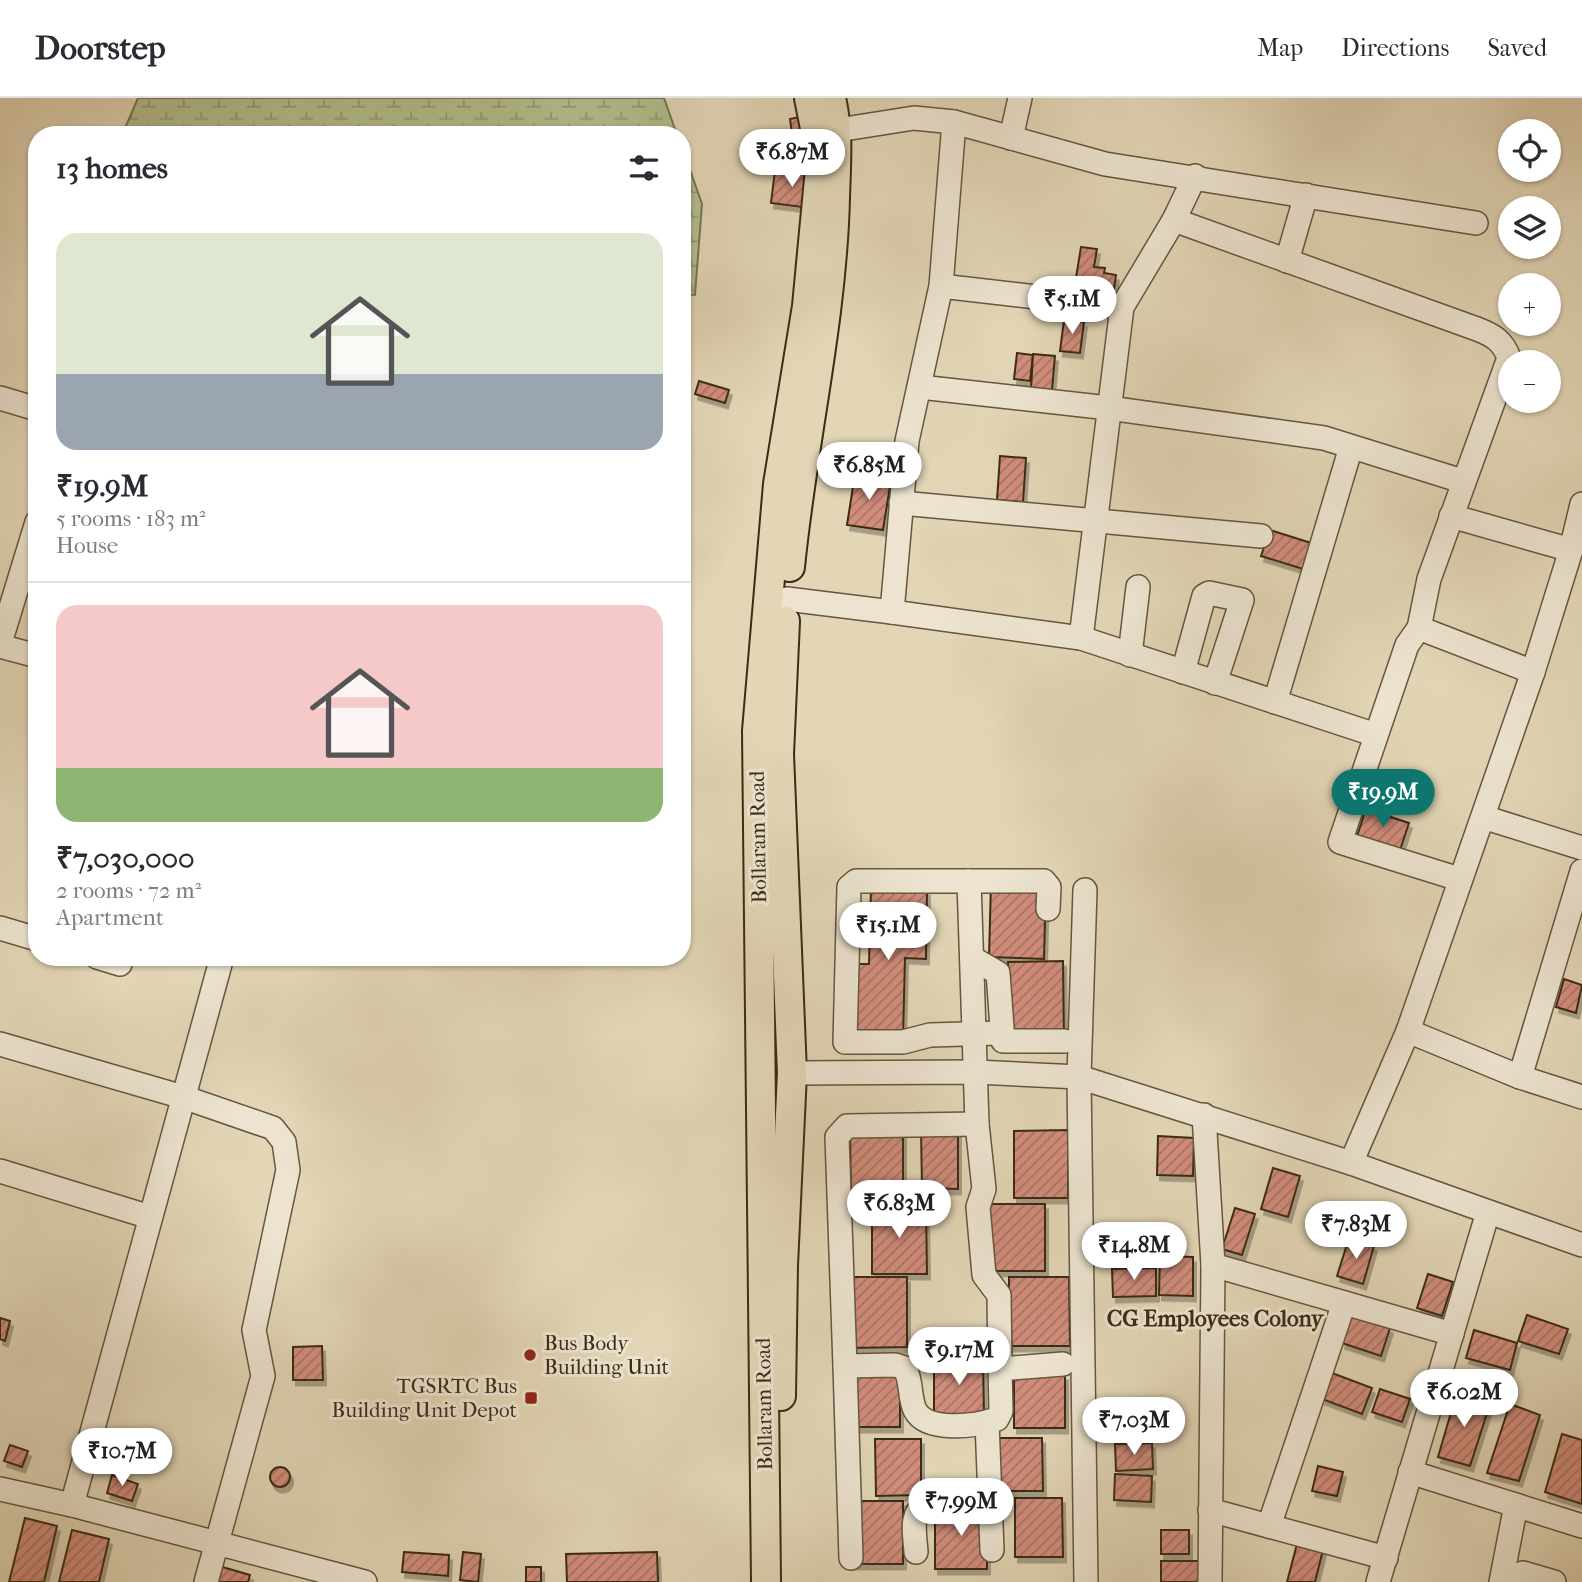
<!DOCTYPE html>
<html lang="en">
<head>
<meta charset="utf-8">
<style>
  :root { --surface:#fff; --page:#f7f7f7; --text:#2b2b33; --muted:#7c7c81; --line:#e1e1e2; --accent:#0f766e }
  body { margin:0; font-family:"IM FELL French Canon",serif; background:var(--page); color:var(--text); height:100vh; display:flex; flex-direction:column; font-size:26px; white-space:nowrap }
  * { box-sizing:border-box; margin:0 }
  p { font-size:23px; color:var(--muted) }
  .icon { flex:none; width:38px; height:38px; fill:none; stroke:currentColor; stroke-width:2; stroke-linecap:round; stroke-linejoin:round }
  .map { position:relative; flex:1; overflow:hidden }
  .panel { position:absolute; left:28px; top:28px; width:663px; height:840px; display:flex; flex-direction:column; background:var(--surface); border-radius:28px; box-shadow:0 2px 5px #0004 }
  .panel>* { flex:none }
  .buttons { position:absolute; left:1498px; top:21px; display:grid; gap:14px }
  .buttons a { display:grid; place-items:center; width:63px; height:63px; border-radius:50%; background:var(--surface); box-shadow:0 2px 5px #0004; font-size:35px }
  .price { position:absolute; translate:-50% -60px; padding:0 16px; border-radius:24px; background:#fff; color:#222; font-size:23px; line-height:46px; filter:drop-shadow(0 2px 4px #0008) }
  .price::after { content:''; position:absolute; left:50%; top:42px; width:21px; height:16px; margin-left:-10px; background:inherit; clip-path:polygon(0 0,100% 0,50% 100%) }
  .price.on { background:var(--accent); color:#fff }
  ul { padding:0; list-style:none }
  li { display:grid; align-content:center; gap:14px; height:371px; padding:0 28px }
  li+li { border-top:2px solid var(--line) }
  li span { display:grid; place-items:center; height:217px; border-radius:21px; color:#555 }
  li>.icon { margin-inline-start:auto }
  span .icon { width:126px; height:126px; fill:#fffc; stroke-width:1 }
  li b { font-size:30px }
  h2 { display:flex; justify-content:space-between; align-items:center; height:84px; padding:0 28px; font-size:30px }
  header { display:flex; align-items:center; gap:42px; box-sizing:border-box; height:98px; padding:0 35px; background:var(--surface); border-bottom:2px solid var(--line) }
  header strong { font-size:33px }
  nav { display:flex; gap:38px; margin-inline-start:auto; font-size:24px }
  .map>svg:first-child { display:block }
  .wetland { fill:url(#wetland-marsh); stroke:#777452; stroke-width:2 }
  .building { fill:url(#building-hatch); stroke:#3b2b17; stroke-width:2; filter:url(#shadow) }
  .lines { fill:none; stroke-linecap:round; stroke-linejoin:round }
  .minor-casing { stroke:#65563f; stroke-width:26 }
  .major-casing { stroke:#3b2b17; stroke-width:32 }
  .minor { stroke:#ece4d0; stroke-width:23 }
  .major { stroke:#e2d6b6; stroke-width:28 }
  .poi-dot { fill:#8f2418; stroke:#ece4d0; stroke-width:2.5 }
  .labels { text-anchor:middle; stroke-width:6; stroke-linejoin:round; paint-order:stroke }
  .street-label { font-size:21px; fill:#3b2b17; stroke:#ece4d0 }
  .poi-label { font-size:21px; fill:#3b2b17; stroke:#ece4d0; text-anchor:start }
  .neighbourhood-label { font-size:23px; font-weight:bold; fill:#3b2b17; stroke:#ece4d0 }
</style>
</head>
<body>
<header>
<strong>Doorstep</strong>
<nav><a>Map</a><a>Directions</a><a>Saved</a></nav>
</header>
<div class="map">
<svg width="1582" height="1484" viewBox="0 0 1582 1484">
  <defs>
    <pattern id="wetland-marsh" width="20" height="14" patternUnits="userSpaceOnUse" patternTransform="scale(1.75)"><rect width="20" height="14" fill="#b3be8e"/><path d="M1 5h8M5 5V1M11 12h8M15 12V8" fill="none" stroke="#939b73"/></pattern>
    <pattern id="building-hatch" width="6" height="6" patternUnits="userSpaceOnUse" patternTransform="scale(1.75)"><rect width="6" height="6" fill="#d18d7b"/><path d="M-1 1l2-2M0 6l6-6M5 7l2-2" fill="none" stroke="#ab7364"/></pattern>
    <filter id="shadow"><feDropShadow dx="3" dy="5.5" stdDeviation="0" flood-color="#0004"/></filter>
  </defs>
  <rect width="100%" height="100%" fill="#e2d6b6"/>
  <filter id="stains"><feTurbulence type="fractalNoise" baseFrequency=".00286" numOctaves="4"/><feColorMatrix values="0 0 0 0 .2 0 0 0 0 .09 0 0 0 0 .02 0 0 0 .5 -.17"/></filter>
  <radialGradient id="worn" r=".72"><stop offset=".6" stop-color="#630" stop-opacity="0"/><stop offset="1" stop-color="#630" stop-opacity=".3"/></radialGradient>
  <g class="wetland">
    <path d="M138,0H664L677,37H122Z"/>
    <path d="M683,52L702,106L695,197L683,196Z"/>
  </g>
  <g class="building">
    <path d="M804,18L811,71L789,72L787,52L794,51L790,21Z"/>
    <path d="M775,72L805,75L804,84L813,85L810,110L771,105Z"/>
    <path d="M1081,149L1097,151L1094,169L1105,170L1104,175L1116,177L1113,198L1074,192Z"/>
    <path d="M1064,222L1084,224L1080,255L1060,253Z"/>
    <path d="M1017,255L1033,257L1030,283L1014,281Z"/>
    <path d="M1033,256L1055,258L1052,292L1031,291Z"/>
    <path d="M699,283L729,292L725,305L695,296Z"/>
    <path d="M1000,358L1026,360L1023,404L997,402Z"/>
    <path d="M855,376L891,382L883,432L847,427Z"/>
    <path d="M1270,432L1311,445L1303,471L1261,458Z"/>
    <path d="M1366,711L1409,725L1400,752L1357,738Z"/>
    <path d="M991,785L1046,786L1044,861L989,859Z"/>
    <path d="M871,790L927,792L926,861L905,860L903,940L850,938L852,878H858V866H869Z"/>
    <path d="M1063,863L1064,939L1009,940L1008,864Z"/>
    <path d="M1564,881L1582,887L1576,915L1556,909Z"/>
    <path d="M850,1031H903V1101H851Z"/>
    <path d="M1068,1032V1100H1014V1033Z"/>
    <path d="M921,1033H958V1091L922,1090Z"/>
    <path d="M1158,1038L1194,1040L1193,1078L1157,1077Z"/>
    <path d="M1273,1070L1300,1078L1288,1119L1261,1111Z"/>
    <rect x="989" y="1106" width="56" height="67"/>
    <path d="M872,1107H926L927,1176H872Z"/>
    <path d="M1235,1110L1255,1116L1242,1157L1222,1151Z"/>
    <path d="M1349,1140L1374,1148L1363,1186L1337,1178Z"/>
    <path d="M1160,1158L1193,1159V1198L1159,1197Z"/>
    <path d="M1156,1170V1198L1113,1199L1112,1171Z"/>
    <path d="M1428,1176L1453,1184L1442,1218L1417,1210Z"/>
    <path d="M851,1179H907V1249L851,1250Z"/>
    <path d="M1009,1179H1069L1070,1248H1009Z"/>
    <path d="M1527,1217L1568,1231L1559,1256L1518,1243Z"/>
    <path d="M1351,1218L1390,1230L1381,1258L1342,1245Z"/>
    <path d="M0,1220L10,1223L5,1243L0,1241Z"/>
    <path d="M1474,1232L1517,1245L1510,1272L1466,1260Z"/>
    <path d="M322,1248L323,1282H293V1249Z"/>
    <path d="M934,1259H983L984,1319H934Z"/>
    <path d="M1332,1275L1372,1290L1362,1316L1322,1301Z"/>
    <rect x="854" y="1277" width="46" height="52"/>
    <rect x="1014" y="1277" width="51" height="53"/>
    <path d="M1380,1291L1410,1301L1402,1324L1372,1314Z"/>
    <path d="M1457,1294L1491,1303L1470,1368L1438,1359Z"/>
    <path d="M1510,1306L1540,1317L1519,1383L1487,1375Z"/>
    <path d="M1562,1336L1582,1342V1406L1545,1394Z"/>
    <path d="M996,1340H1042L1043,1393H996Z"/>
    <path d="M875,1341H921V1397L876,1398Z"/>
    <path d="M1152,1345L1153,1371L1116,1373L1115,1346Z"/>
    <path d="M10,1347L28,1353L22,1369L4,1363Z"/>
    <path d="M1318,1368L1343,1374L1337,1398L1312,1393Z"/>
    <circle cx="280" cy="1379" r="10"/>
    <path d="M1115,1376L1152,1378L1151,1404L1114,1402Z"/>
    <path d="M112,1377L138,1386L132,1403L107,1395Z"/>
    <path d="M1015,1400H1062L1063,1459H1015Z"/>
    <rect x="855" y="1403" width="48" height="63"/>
    <rect x="935" y="1409" width="52" height="62"/>
    <path d="M25,1420L57,1428L44,1484H9Z"/>
    <path d="M72,1432L109,1441L99,1484H59Z"/>
    <rect x="1161" y="1432" width="28" height="24"/>
    <path d="M1297,1446L1323,1452L1315,1484H1287Z"/>
    <path d="M404,1454L449,1457L448,1478L402,1474Z"/>
    <path d="M463,1454L481,1456L478,1484L460,1482Z"/>
    <path d="M657,1454L658,1484H567L566,1456Z"/>
    <rect x="1161" y="1463" width="39" height="21"/>
    <path d="M219,1468L250,1477L248,1484H215Z"/>
    <rect x="526" y="1469" width="15" height="15"/>
  </g>
  <g class="lines">
    <defs>
      <g id="minor">
        <path d="M838,32L914,20L954,24L1105,66L1476,125"/>
        <path d="M1011,40L1020,0"/>
        <path d="M1174,122L1477,231C1493,237 1503,243 1509,260L1429,481L1419,530L1407,547L1340,744L1459,781"/>
        <path d="M1287,163L1306,97"/>
        <path d="M941,188L954,24"/>
        <path d="M1122,209L941,188L907,343L892,514L1081,540L1376,637"/>
        <path d="M920,289L1109,310L1324,340L1462,383"/>
        <path d="M0,300L37,311"/>
        <path d="M901,405L1261,438"/>
        <path d="M1451,418L1571,452"/>
        <path d="M787,501L892,514"/>
        <path d="M1419,530L1533,574"/>
        <path d="M1081,540L1122,209L1174,122L1195,78"/>
        <path d="M0,545L37,424"/>
        <path d="M0,548L37,558"/>
        <path d="M1130,557L1138,489"/>
        <path d="M1183,574L1204,498L1209,495L1242,502L1215,585"/>
        <path d="M1275,604L1351,349"/>
        <path d="M1483,719L1582,750"/>
        <path d="M969,783L977,1026L984,1091L978,1109L984,1177L999,1197L1000,1271"/>
        <path d="M1085,792L1079,979L1086,1484"/>
        <path d="M0,830L37,841"/>
        <path d="M97,859L120,866"/>
        <path d="M972,860L998,875L1003,943H1064"/>
        <path d="M1408,933L1520,979L1582,999"/>
        <path d="M1000,935L930,937L903,944H845L849,789L856,783H1044L1049,789L1048,811"/>
        <path d="M0,946L183,999L273,1030L284,1044L288,1072L254,1232L263,1278L206,1484"/>
        <path d="M792,975L976,974L1079,979L1351,1065L1582,1147"/>
        <path d="M1520,979L1582,773"/>
        <path d="M1204,1017L1213,1167L1210,1484"/>
        <path d="M977,1026L847,1028L837,1039L845,1268L895,1267L905,1270C912,1284 909,1299 915,1312C927,1335 976,1328 997,1321L1001,1313L1000,1271L1063,1266"/>
        <path d="M1351,1065L1408,933L1533,574L1571,452L1582,406"/>
        <path d="M0,1073L150,1119"/>
        <path d="M1213,1167L1452,1236"/>
        <path d="M845,1268L851,1460"/>
        <path d="M987,1324L992,1452"/>
        <path d="M1410,1374L1582,1428"/>
        <path d="M0,1391L72,1407L365,1484"/>
        <path d="M72,1407L222,859"/>
        <path d="M1210,1412L1386,1460"/>
        <path d="M1269,1428L1344,1205"/>
        <path d="M916,1454C915,1437 909,1416 926,1406L990,1404"/>
        <path d="M1518,1477L1523,1475L1554,1484"/>
        <path d="M1378,1484L1488,1114"/>
        <path d="M1501,1484L1516,1407"/>
      </g>
      <g id="major">
        <path d="M790,469C802,346 832,224 835,100C836,63 839,36 831,0"/>
        <path d="M781,1298L783,1167L792,975L779,656L785,523"/>
        <path d="M766,1484L757,633L778,386L807,208L821,60L809,0"/>
      </g>
    </defs>
    <use href="#minor" class="minor-casing"/>
    <use href="#major" class="major-casing"/>
    <use href="#minor" class="minor"/>
    <use href="#major" class="major"/>
  </g>
  <g class="poi-dot">
    <circle cx="530" cy="1257" r="7"/>
    <rect x="524" y="1293" width="14" height="14" rx="3.5"/>
  </g>
  <g class="labels">
    <g class="street-label">
      <text transform="translate(758 739) rotate(-91)" y="7">Bollaram Road</text>
      <text transform="translate(764 1306) rotate(-91)" y="7">Bollaram Road</text>
    </g>
    <g class="poi-label">
      <text x="544" y="1252">Bus Body<tspan x="544" dy="24">Building Unit</tspan></text>
      <text x="517" y="1295" text-anchor="end">TGSRTC Bus<tspan x="517" dy="24">Building Unit Depot</tspan></text>
    </g>
    <g class="neighbourhood-label">
      <text x="1215" y="1228">CG Employees Colony</text>
    </g>
  </g>
  <rect width="100%" height="100%" filter="url(#stains)"/>
  <rect width="100%" height="100%" fill="url(#worn)"/>
</svg>
<div class="buttons">
<a><svg class="icon" aria-label="locate" viewBox="0 0 24 24"><circle cx="12" cy="12" r="6"/><path d="M12 2v4M12 18v4M2 12h4M18 12h4"/></svg></a>
<a><svg class="icon" aria-label="layers" viewBox="0 0 24 24"><path d="M12 4l9 5-9 5-9-5zM3 14l9 5 9-5"/></svg></a>
<a>+</a>
<a>−</a>
</div>
<b class="price" style="left:792px;top:91px">₹6.87M</b>
<b class="price" style="left:1072px;top:238px">₹5.1M</b>
<b class="price" style="left:869px;top:404px">₹6.85M</b>
<b class="price on" style="left:1383px;top:731px">₹19.9M</b>
<b class="price" style="left:888px;top:864px">₹15.1M</b>
<b class="price" style="left:899px;top:1142px">₹6.83M</b>
<b class="price" style="left:1356px;top:1163px">₹7.83M</b>
<b class="price" style="left:1134px;top:1184px">₹14.8M</b>
<b class="price" style="left:959px;top:1289px">₹9.17M</b>
<b class="price" style="left:1464px;top:1331px">₹6.02M</b>
<b class="price" style="left:1134px;top:1359px">₹7.03M</b>
<b class="price" style="left:122px;top:1390px">₹10.7M</b>
<b class="price" style="left:961px;top:1440px">₹7.99M</b>
<section class="panel">
<h2>13 homes<svg class="icon" aria-label="filters" viewBox="0 0 24 24"><path d="M4 7h16M4 17h16"/><circle cx="9" cy="7" r="2"/><circle cx="15" cy="17" r="2"/></svg></h2>
<ul>
<li><span style="background:linear-gradient(#dfe7d0 65%,#9aa5b1 0)"><svg class="icon" aria-label="home" viewBox="0 0 24 24"><path d="M3 11l9-7 9 7M6 9v11h12V9"/></svg></span><div><b>₹19.9M</b><p>5 rooms · 183 m²</p><p>House</p></div></li>
<li><span style="background:linear-gradient(#f6c9c9 75%,#8fb573 0)"><svg class="icon" aria-label="home" viewBox="0 0 24 24"><path d="M3 11l9-7 9 7M6 9v11h12V9"/></svg></span><div><b>₹7,030,000</b><p>2 rooms · 72 m²</p><p>Apartment</p></div></li>
</ul>
</section>
</div>
</body>
</html>
